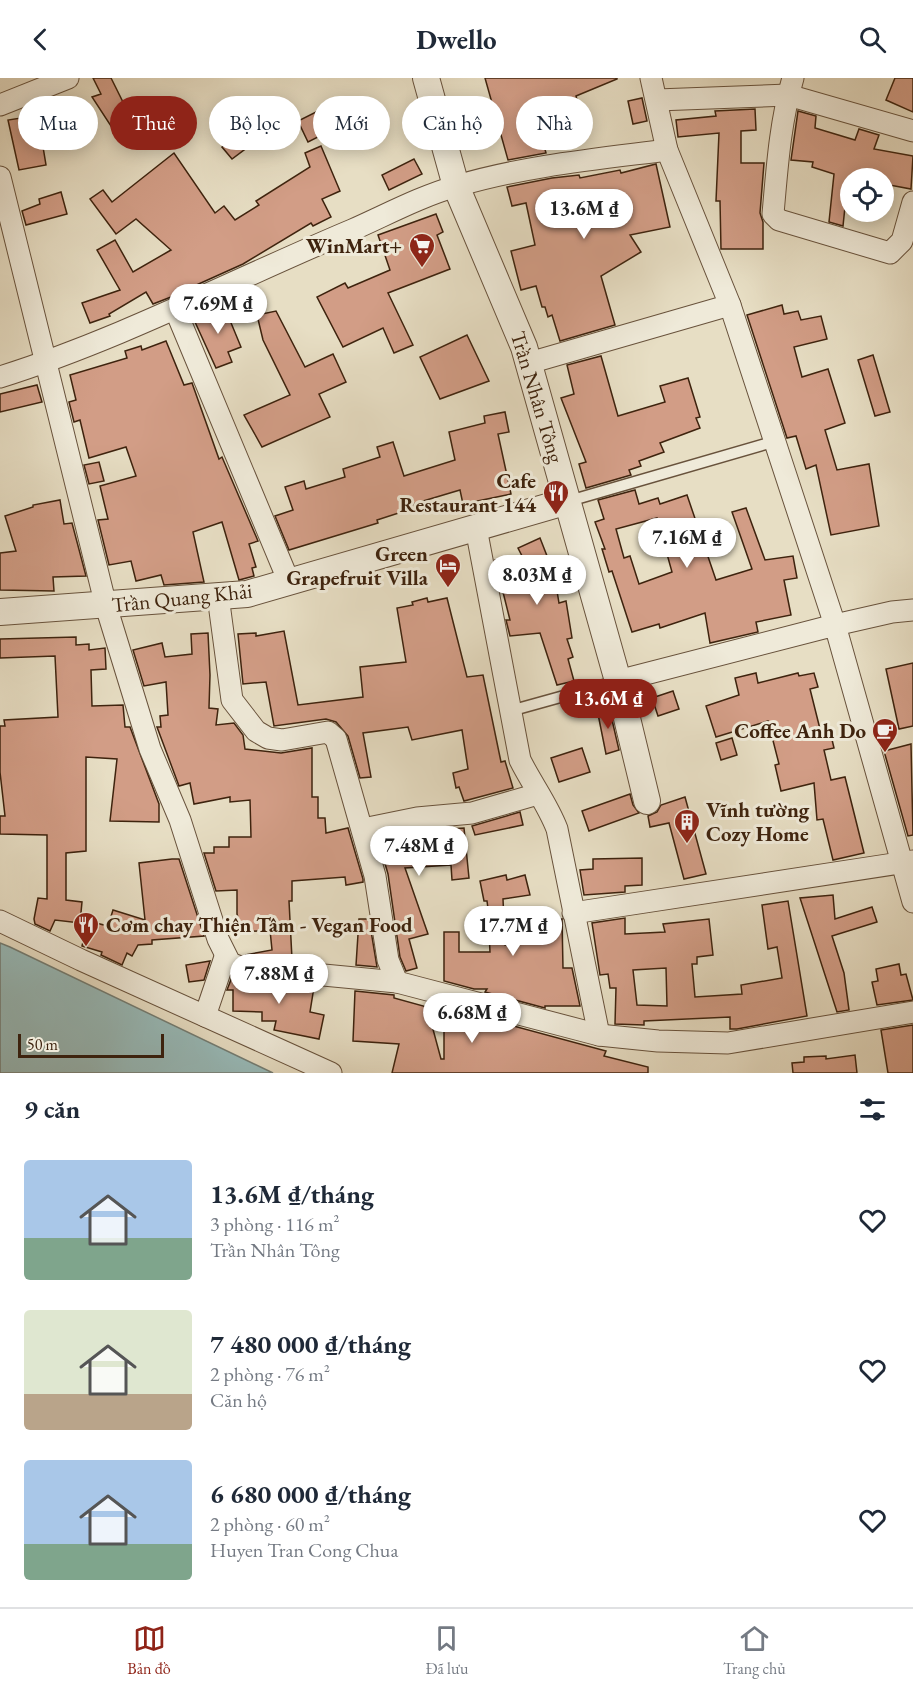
<!DOCTYPE html>
<html lang="vi">
<head>
<meta charset="utf-8">
<style>
  :root { --surface:#fff; --page:#f2f2f3; --text:#1f2937; --muted:#747a83; --line:#e0e1e3; --accent:#8f2418 }
  body { margin:0; font-family:"EB Garamond",serif; background:var(--page); color:var(--text); height:100vh; display:flex; flex-direction:column; font-size:22px; white-space:nowrap }
  * { box-sizing:border-box; margin:0 }
  p { font-size:20px; color:var(--muted) }
  .icon { flex:none; width:33px; height:33px; fill:none; stroke:currentColor; stroke-width:2; stroke-linecap:round; stroke-linejoin:round }
  .map { position:relative; height:995px; overflow:hidden }
  .panel { display:flex; flex-direction:column; background:var(--surface); flex:1 }
  .panel>* { flex:none }
  .hud { position:absolute; left:18px; top:18px; width:600px; height:54px; display:flex; gap:12px }
  .controls { position:absolute; left:840px; top:90px; display:grid; gap:12px }
  .controls a { display:grid; place-items:center; width:54px; height:54px; border-radius:50%; background:var(--surface); box-shadow:0 3px 15px #0003; font-size:30px }
  .scale { position:absolute; left:18px; bottom:15px; width:146px; box-sizing:border-box; padding-left:6px; border:3px solid #3e230e; border-top:0; font-size:16px; line-height:21px; white-space:nowrap; color:#3e230e; -webkit-text-stroke:4px #efead9; paint-order:stroke }
  .price { position:absolute; translate:-50% -51px; padding:0 14px; border-radius:21px; background:#fff; color:#222; font-size:20px; line-height:39px; filter:drop-shadow(0 2px 3px #0008) }
  .price::after { content:''; position:absolute; left:50%; top:36px; width:18px; height:14px; margin-left:-9px; background:inherit; clip-path:polygon(0 0,100% 0,50% 100%) }
  .price.on { background:var(--accent); color:#fff }
  ul { padding:0; list-style:none }
  li { display:flex; align-items:center; gap:18px; height:150px; padding:0 24px }
  li span { display:grid; place-items:center; flex:none; width:168px; height:120px; border-radius:6px; color:#555 }
  li>.icon { margin-inline-start:auto }
  span .icon { width:72px; height:72px; fill:#fffc; stroke-width:1 }
  li b { font-size:26px }
  h2 { display:flex; justify-content:space-between; align-items:center; height:72px; padding:0 24px; font-size:26px }
  .chip { padding:0 21px; border-radius:27px; background:var(--surface); box-shadow:0 3px 15px #0003; font-size:21px; line-height:54px }
  .chip.on { background:var(--accent); color:#fff }
  header { display:flex; justify-content:space-between; align-items:center; height:78px; padding:0 24px; background:var(--surface); font-size:27px; font-weight:700 }
  .tabs { display:flex; justify-content:space-around; align-items:center; height:84px; border-top:2px solid var(--line); background:var(--surface); font-size:16px; color:var(--muted) }
  .tabs a { display:grid; justify-items:center; gap:3px }
  .tabs .on { color:var(--accent) }
  .map>svg:first-child { display:block }
  .water { fill:#98bbba; stroke:#747e75; stroke-width:1.5 }
  .building { fill:#d29d86; stroke:#3e230e; stroke-width:1.5; fill-rule:evenodd }
  .lines { fill:none; stroke-linecap:round; stroke-linejoin:round }
  .service-casing { stroke:#68523c; stroke-width:13 }
  .minor-casing { stroke:#68523c; stroke-width:23 }
  .tertiary-casing { stroke:#68523c; stroke-width:28 }
  .service { stroke:#efead9; stroke-width:10 }
  .minor { stroke:#efead9; stroke-width:21 }
  .tertiary { stroke:#efead9; stroke-width:26 }
  .labels { text-anchor:middle; stroke-width:6; stroke-linejoin:round; paint-order:stroke }
  .poi-label { font-size:21px; font-weight:bold; fill:#3e230e; stroke:#efead9; text-anchor:end }
  .street-label { font-size:21px; fill:#3e230e; stroke:#efead9 }
</style>
</head>
<body>
<header><svg class="icon" aria-label="back" viewBox="0 0 24 24"><path d="M15 5l-7 7 7 7"/></svg>Dwello<svg class="icon" aria-label="search" viewBox="0 0 24 24"><circle cx="10" cy="10" r="6"/><path d="M15 15l6 6"/></svg></header>
<div class="map">
<svg width="913" height="995" viewBox="0 0 913 995">
  <rect width="100%" height="100%" fill="#e7dec4"/>
  <filter id="stains"><feTurbulence type="fractalNoise" baseFrequency=".00333" numOctaves="4"/><feColorMatrix values="0 0 0 0 .2 0 0 0 0 .09 0 0 0 0 .02 0 0 0 .5 -.17"/></filter>
  <radialGradient id="worn" r=".72"><stop offset=".6" stop-color="#630" stop-opacity="0"/><stop offset="1" stop-color="#630" stop-opacity=".3"/></radialGradient>
  <path class="water" d="M0,865L10,869L273,995H0Z"/>
  <g class="building">
    <path d="M93,0H111L123,24L128,22L146,47L122,65L92,19L101,16Z"/>
    <path d="M485,0H617V1L576,18L581,38L562,42L563,45L540,53L546,75L508,82Z"/>
    <path d="M895,0H913V34L886,22Z"/>
    <path d="M642,20L647,43L633,46L628,23Z"/>
    <path d="M755,31L756,52L741,53V85H764L760,135L763,144V171H721L720,123H716L719,55L678,59L676,42L716,38L715,33Z"/>
    <path d="M798,33L816,38L815,50L855,62L859,51L879,57L874,71L913,78L911,111L884,106L885,100H848L843,148L829,144L834,96L812,89L813,84L791,82Z"/>
    <path d="M316,34L326,55L308,64L298,43Z"/>
    <path d="M27,39L32,65L42,63L46,87L19,92L8,42Z"/>
    <path d="M253,43L264,57L232,81L222,69Z"/>
    <path d="M321,68L340,113L322,121L331,139L313,148L311,145L243,186L192,209L191,207L171,219L153,226L146,214L109,236L110,238L90,245L82,225L120,212L97,172L115,162L133,194L171,172L136,141L116,156L90,121L103,112L112,124L174,75L215,135L224,128L235,142L259,127L256,123L310,89L305,75Z"/>
    <path d="M414,81L422,96L389,112L382,97Z"/>
    <path d="M656,86L670,149L630,157L641,174L601,198L615,247L560,263L552,237L548,239L545,229H542L536,208L521,212L511,173L535,167L526,125L512,128L507,109L552,100L579,97L580,100L620,92L621,95Z"/>
    <path d="M61,114L67,136L26,147L22,133L40,126L39,121Z"/>
    <path d="M436,136L443,154L437,157L450,191L388,215L413,267L394,275L383,250L343,269L317,219L345,205L348,210L390,192L378,157Z"/>
    <path d="M222,223L241,269L228,274L232,284L216,290L195,244L210,238L206,231Z"/>
    <path d="M782,227L784,236L798,233L801,242L821,238L827,261L794,269L802,299L828,291L845,345L825,352L837,392L869,386L879,448L831,457L816,387L806,391L796,358L787,360L747,237Z"/>
    <path d="M276,233L305,289L333,276L346,304L319,316L330,339L262,369L244,337L290,317L263,262L257,237Z"/>
    <path d="M467,257L489,303L440,321L420,279Z"/>
    <path d="M166,263L184,307L192,305L219,381L222,379L258,463L249,466L256,489L252,490L254,498L239,502L222,444L193,454L204,504L164,507L161,497L136,503L131,483L109,487L98,442L108,441L100,408L136,398L126,369L89,380L80,342L74,344L69,324L76,322L70,297L127,280L125,273L141,268L142,272Z"/>
    <path d="M873,277L890,334L875,338L858,282Z"/>
    <path d="M601,278L618,338L665,324L660,308L688,300L700,339L696,340L700,350L660,365L664,374L639,383L641,388L629,392L631,397L586,410L579,386L586,384L561,320L574,316L567,287Z"/>
    <path d="M37,307L42,324L0,334V316Z"/>
    <path d="M505,334L509,354L498,356L511,416L463,426L460,412L413,426L414,430L377,442L378,445L289,472L275,438L293,432L285,409L304,403L306,411L345,399L343,391L380,379L377,369L393,364L404,398L455,382L449,354L485,345L484,338Z"/>
    <path d="M99,384L104,403L89,406L84,387Z"/>
    <path d="M635,412L639,426L658,420L660,426L687,417L716,502L752,491L732,434L746,430L765,482L793,478L797,500L784,502L791,537L756,544L758,554L710,565L705,535L660,550L659,546L632,554L612,493L609,494L602,471H605L595,444L604,441L598,422ZM657,440L672,494L639,506L630,478L624,480L616,451Z"/>
    <path d="M60,422L64,446L72,445L86,498L53,499L54,513L0,512V475L16,473L5,438L33,429V427Z"/>
    <path d="M540,460L547,478L545,479L550,508L556,507L559,525L566,523L572,560L567,561L573,579L568,581L574,603L557,607L540,555L510,558L506,542H510L495,482L522,478L518,470Z"/>
    <path d="M427,520L428,524L447,520L467,599L483,597L501,684L505,683L513,710L464,723L459,709L456,710L453,695L468,691L462,652L412,662L408,649L363,655L371,699L360,700L348,658L336,644L326,641L274,648L266,604L243,606L238,556L256,555V558L284,553L298,627L363,619L360,589L406,584L397,530L413,527L412,524Z"/>
    <path d="M208,555L210,597L209,630L218,631L216,647L234,645L243,657L245,671L281,675L312,670V719H318V740H325L326,755L348,750L363,801V804L346,807L345,799L292,803V823H289L292,881L245,877L272,872L270,852L242,854L237,836V812L216,813L204,775H214V769H229V759H251L250,722L230,724V719L194,726L190,705L179,708L157,649H161L160,638L168,637L166,604L144,608L133,572L162,565L165,579L192,576L191,556Z"/>
    <path d="M76,559V567L89,566V572L105,570L106,591L91,592L92,628L123,627L125,649H130L159,726V744L110,743L117,681L86,679V773L66,775V822L82,824L80,845L55,842L50,853L35,846L34,841L38,820L47,821V757L0,756V738H5L0,694V648H5L4,642L58,639L55,578L0,580V561Z"/>
    <path d="M913,585V648L899,651L886,591Z"/>
    <path d="M756,595L758,605L798,595L799,598L814,595L818,609L810,611L820,651L829,649L834,670L824,672L831,702L845,699L864,775L833,782L823,741L817,742L814,705L781,713L775,687L779,686L768,643L716,659L706,628L739,617L735,600Z"/>
    <path d="M673,613L679,631L658,638L652,620Z"/>
    <path d="M609,629L619,672L606,676L597,631Z"/>
    <path d="M732,660L737,677L721,682L716,665Z"/>
    <path d="M911,666L913,757L908,758L884,673Z"/>
    <path d="M582,670L590,694L559,704L551,680Z"/>
    <path d="M630,716L633,727L639,735L589,753L582,733Z"/>
    <path d="M685,719L706,796L684,801L669,745L650,749L648,738L657,734L661,727Z"/>
    <path d="M520,734L523,747L475,757L472,748Z"/>
    <path d="M464,750L469,800L452,802L451,787L405,790L428,856L409,861L417,890L406,893L400,879L388,796L378,761L419,753Z"/>
    <path d="M642,780V807L625,808V814L584,817L580,792L593,791V781Z"/>
    <path d="M172,781H179L204,858L152,862V866L138,867L132,878L127,875L122,887L101,877L102,874L82,868L88,843L108,848L113,832L145,842L139,785Z"/>
    <path d="M506,797L507,802L525,797L530,817L503,821L505,867L545,865L541,846L562,841L563,890H572L580,928H545V930L485,914L487,911H474L444,903V854H459V874H490L489,854H491L487,823H484L480,803Z"/>
    <path d="M833,817L835,841L872,829L877,844L832,858L844,895L849,932L837,934L800,820Z"/>
    <path d="M788,823L807,938L737,951H730V939L644,943V947L615,946L616,910H610L608,896L600,897L592,845L625,840V856L665,854L663,846L709,841L713,877L697,879V886H692L695,919L742,916L741,907L782,900L777,869L768,871L762,827ZM666,890L667,928L637,927L633,892Z"/>
    <path d="M359,841H369L377,889L356,887Z"/>
    <path d="M210,883L204,902L189,904L186,887Z"/>
    <path d="M899,886L901,897L906,896L913,922L877,927L872,904L878,903L876,891Z"/>
    <path d="M232,899L314,909L310,934L324,937L319,961L274,952L276,943H262V934L233,933V912H227Z"/>
    <path d="M355,913L394,917V920L427,929L441,981H444V946L473,953L477,938L606,973L604,978L648,989V995H392L399,966L353,963Z"/>
    <path d="M913,947V995H888L881,952Z"/>
    <path d="M855,977L857,995H793L792,985L804,984V979L826,978V981Z"/>
  </g>
  <g class="lines">
    <defs>
      <g id="service">
        <path d="M569,423L776,363"/>
        <path d="M510,633L618,603"/>
      </g>
      <g id="minor">
        <path d="M651,0L667,72L730,227L835,547L892,534L913,532"/>
        <path d="M793,0C780,44 777,91 773,136L779,142L890,175L902,163L913,124"/>
        <path d="M657,22L788,17L913,53"/>
        <path d="M0,27L68,0"/>
        <path d="M0,99L106,528L150,671L180,742L218,861L230,885L240,889L397,904L599,957L658,963L728,965L913,934"/>
        <path d="M175,231L289,504"/>
        <path d="M529,285L730,227"/>
        <path d="M0,299C121,261 235,201 352,152C386,137 421,118 457,108C524,88 597,81 667,72"/>
        <path d="M476,450L520,682C532,706 548,727 557,751L599,957"/>
        <path d="M218,518L232,622L256,653L268,660L282,662L328,654L336,661L375,798L388,882L397,904"/>
        <path d="M618,603L835,547L913,824"/>
        <path d="M363,751L417,740L472,735L538,716"/>
        <path d="M573,835L913,783"/>
        <path d="M0,843L81,882L331,995"/>
        <path d="M205,938L225,879"/>
      </g>
      <g id="tertiary">
        <path d="M426,0L456,108L524,269L618,603L647,723"/>
        <path d="M0,534L247,516L568,423"/>
      </g>
    </defs>
    <use href="#service" class="service-casing"/>
    <use href="#minor" class="minor-casing"/>
    <use href="#tertiary" class="tertiary-casing"/>
    <use href="#service" class="service"/>
    <use href="#minor" class="minor"/>
    <use href="#tertiary" class="tertiary"/>
  </g>
  <defs>
    <symbol id="supermarket-pin" viewBox="-11 -11 22 30"><path d="M0 17L-7.5 6A9.5 9.5 0 1 1 7.5 6Z" fill="#8f2418" stroke="#efead9"/><path d="M-6-5.5h2.5l.6 2H6L4.5 2H-2.5L-4.4-4H-6ZM-1.5 3.2a1.3 1.3 0 1 0 .1 0ZM3 3.2a1.3 1.3 0 1 0 .1 0Z" fill="#fff"/></symbol>
    <symbol id="restaurant-pin" viewBox="-11 -11 22 30"><path d="M0 17L-7.5 6A9.5 9.5 0 1 1 7.5 6Z" fill="#8f2418" stroke="#efead9"/><path d="M-5-6h1v4h1v-4h1v4h1v-4h1v5L-1.5 .5V6h-2V.5L-5-1ZM5-6V6H3V1.5H1.5Q1.5-4 5-6Z" fill="#fff"/></symbol>
    <symbol id="hotel-pin" viewBox="-11 -11 22 30"><path d="M0 17L-7.5 6A9.5 9.5 0 1 1 7.5 6Z" fill="#8f2418" stroke="#efead9"/><path d="M-6-4.5h1.5V1H6V5H4.5V3h-9V5H-6ZM-4 0a1.8 1.8 0 1 1 3.6 0ZM.5 0V-2.5h3Q6-2.5 6 0Z" fill="#fff"/></symbol>
    <symbol id="cafe-pin" viewBox="-11 -11 22 30"><path d="M0 17L-7.5 6A9.5 9.5 0 1 1 7.5 6Z" fill="#8f2418" stroke="#efead9"/><path d="M-5.5-4.5H6V0H3Q3 3.5 0 3.5H-2.5Q-5.5 3.5-5.5 0ZM3-3.2v2h1.7v-2ZM-6 4.5H4V6H-6Z" fill="#fff"/></symbol>
    <symbol id="building-pin" viewBox="-11 -11 22 30"><path d="M0 17L-7.5 6A9.5 9.5 0 1 1 7.5 6Z" fill="#8f2418" stroke="#efead9"/><path d="M-4-6H4V6H1V3H-1V6H-4ZM-2.5-4.3h1.7v1.8h-1.7ZM.8-4.3h1.7v1.8H.8ZM-2.5-1h1.7V.8h-1.7ZM.8-1h1.7V.8H.8Z" fill="#fff"/></symbol>
  </defs>
  <g fill-rule="evenodd">
    <use href="#supermarket-pin" x="407" y="153" width="30" height="40"/>
    <use href="#restaurant-pin" x="541" y="400" width="30" height="40"/>
    <use href="#hotel-pin" x="433" y="473" width="30" height="40"/>
    <use href="#cafe-pin" x="870" y="638" width="30" height="40"/>
    <use href="#building-pin" x="672" y="729" width="30" height="40"/>
    <use href="#restaurant-pin" x="71" y="832" width="30" height="40"/>
  </g>
  <g class="labels">
    <g class="poi-label">
      <text x="402" y="175">WinMart+</text>
      <text x="536" y="410">Cafe<tspan x="536" dy="24">Restaurant 144</tspan></text>
      <text x="428" y="483">Green<tspan x="428" dy="24">Grapefruit Villa</tspan></text>
      <text x="866" y="660">Coffee Anh Do</text>
      <text x="706" y="739" text-anchor="start">Vĩnh tường<tspan x="706" dy="24">Cozy Home</tspan></text>
      <text x="106" y="854" text-anchor="start">Cơm chay Thiện Tâm - Vegan Food</text>
    </g>
    <g class="street-label">
      <text transform="translate(537 319) rotate(73)" y="7">Trần Nhân Tông</text>
      <text transform="translate(182 520) rotate(-6)" y="7">Trần Quang Khải</text>
    </g>
  </g>
  <rect width="100%" height="100%" filter="url(#stains)"/>
  <rect width="100%" height="100%" fill="url(#worn)"/>
</svg>
<div class="controls">
<a><svg class="icon" aria-label="locate" viewBox="0 0 24 24"><circle cx="12" cy="12" r="6"/><path d="M12 2v4M12 18v4M2 12h4M18 12h4"/></svg></a>
</div>
<div class="scale">50 m</div>
<b class="price" style="left:584px;top:162px">13.6M ₫</b>
<b class="price" style="left:218px;top:257px">7.69M ₫</b>
<b class="price" style="left:687px;top:491px">7.16M ₫</b>
<b class="price" style="left:537px;top:528px">8.03M ₫</b>
<b class="price on" style="left:608px;top:652px">13.6M ₫</b>
<b class="price" style="left:419px;top:799px">7.48M ₫</b>
<b class="price" style="left:513px;top:879px">17.7M ₫</b>
<b class="price" style="left:279px;top:927px">7.88M ₫</b>
<b class="price" style="left:472px;top:966px">6.68M ₫</b>
<div class="hud">
<a class="chip">Mua</a>
<a class="chip on">Thuê</a>
<a class="chip">Bộ lọc</a>
<a class="chip">Mới</a>
<a class="chip">Căn hộ</a>
<a class="chip">Nhà</a>
</div>
</div>
<section class="panel">
<h2>9 căn<svg class="icon" aria-label="filters" viewBox="0 0 24 24"><path d="M4 7h16M4 17h16"/><circle cx="9" cy="7" r="2"/><circle cx="15" cy="17" r="2"/></svg></h2>
<ul>
<li><span style="background:linear-gradient(#a9c7e8 65%,#7fa58c 0)"><svg class="icon" aria-label="home" viewBox="0 0 24 24"><path d="M3 11l9-7 9 7M6 9v11h12V9"/></svg></span><div><b>13.6M ₫/tháng</b><p>3 phòng · 116 m²</p><p>Trần Nhân Tông</p></div><svg class="icon" aria-label="heart" viewBox="0 0 24 24"><path d="M12 20l-8-8c-3-5 5-10 8-4 3-6 11-1 8 4z"/></svg></li>
<li><span style="background:linear-gradient(#dfe7d0 70%,#b9a48a 0)"><svg class="icon" aria-label="home" viewBox="0 0 24 24"><path d="M3 11l9-7 9 7M6 9v11h12V9"/></svg></span><div><b>7 480 000 ₫/tháng</b><p>2 phòng · 76 m²</p><p>Căn hộ</p></div><svg class="icon" aria-label="heart" viewBox="0 0 24 24"><path d="M12 20l-8-8c-3-5 5-10 8-4 3-6 11-1 8 4z"/></svg></li>
<li><span style="background:linear-gradient(#a9c7e8 70%,#7fa58c 0)"><svg class="icon" aria-label="home" viewBox="0 0 24 24"><path d="M3 11l9-7 9 7M6 9v11h12V9"/></svg></span><div><b>6 680 000 ₫/tháng</b><p>2 phòng · 60 m²</p><p>Huyen Tran Cong Chua</p></div><svg class="icon" aria-label="heart" viewBox="0 0 24 24"><path d="M12 20l-8-8c-3-5 5-10 8-4 3-6 11-1 8 4z"/></svg></li>
</ul>
</section>
<nav class="tabs">
<a class="on"><svg class="icon" aria-label="map" viewBox="0 0 24 24"><path d="M3 6l6-2 6 2 6-2v14l-6 2-6-2-6 2zM9 4v14M15 6v14"/></svg>Bản đồ</a>
<a><svg class="icon" aria-label="saved" viewBox="0 0 24 24"><path d="M7 4h10v16l-5-4-5 4z"/></svg>Đã lưu</a>
<a><svg class="icon" aria-label="home" viewBox="0 0 24 24"><path d="M3 11l9-7 9 7M6 9v11h12V9"/></svg>Trang chủ</a>
</nav>
</body>
</html>
